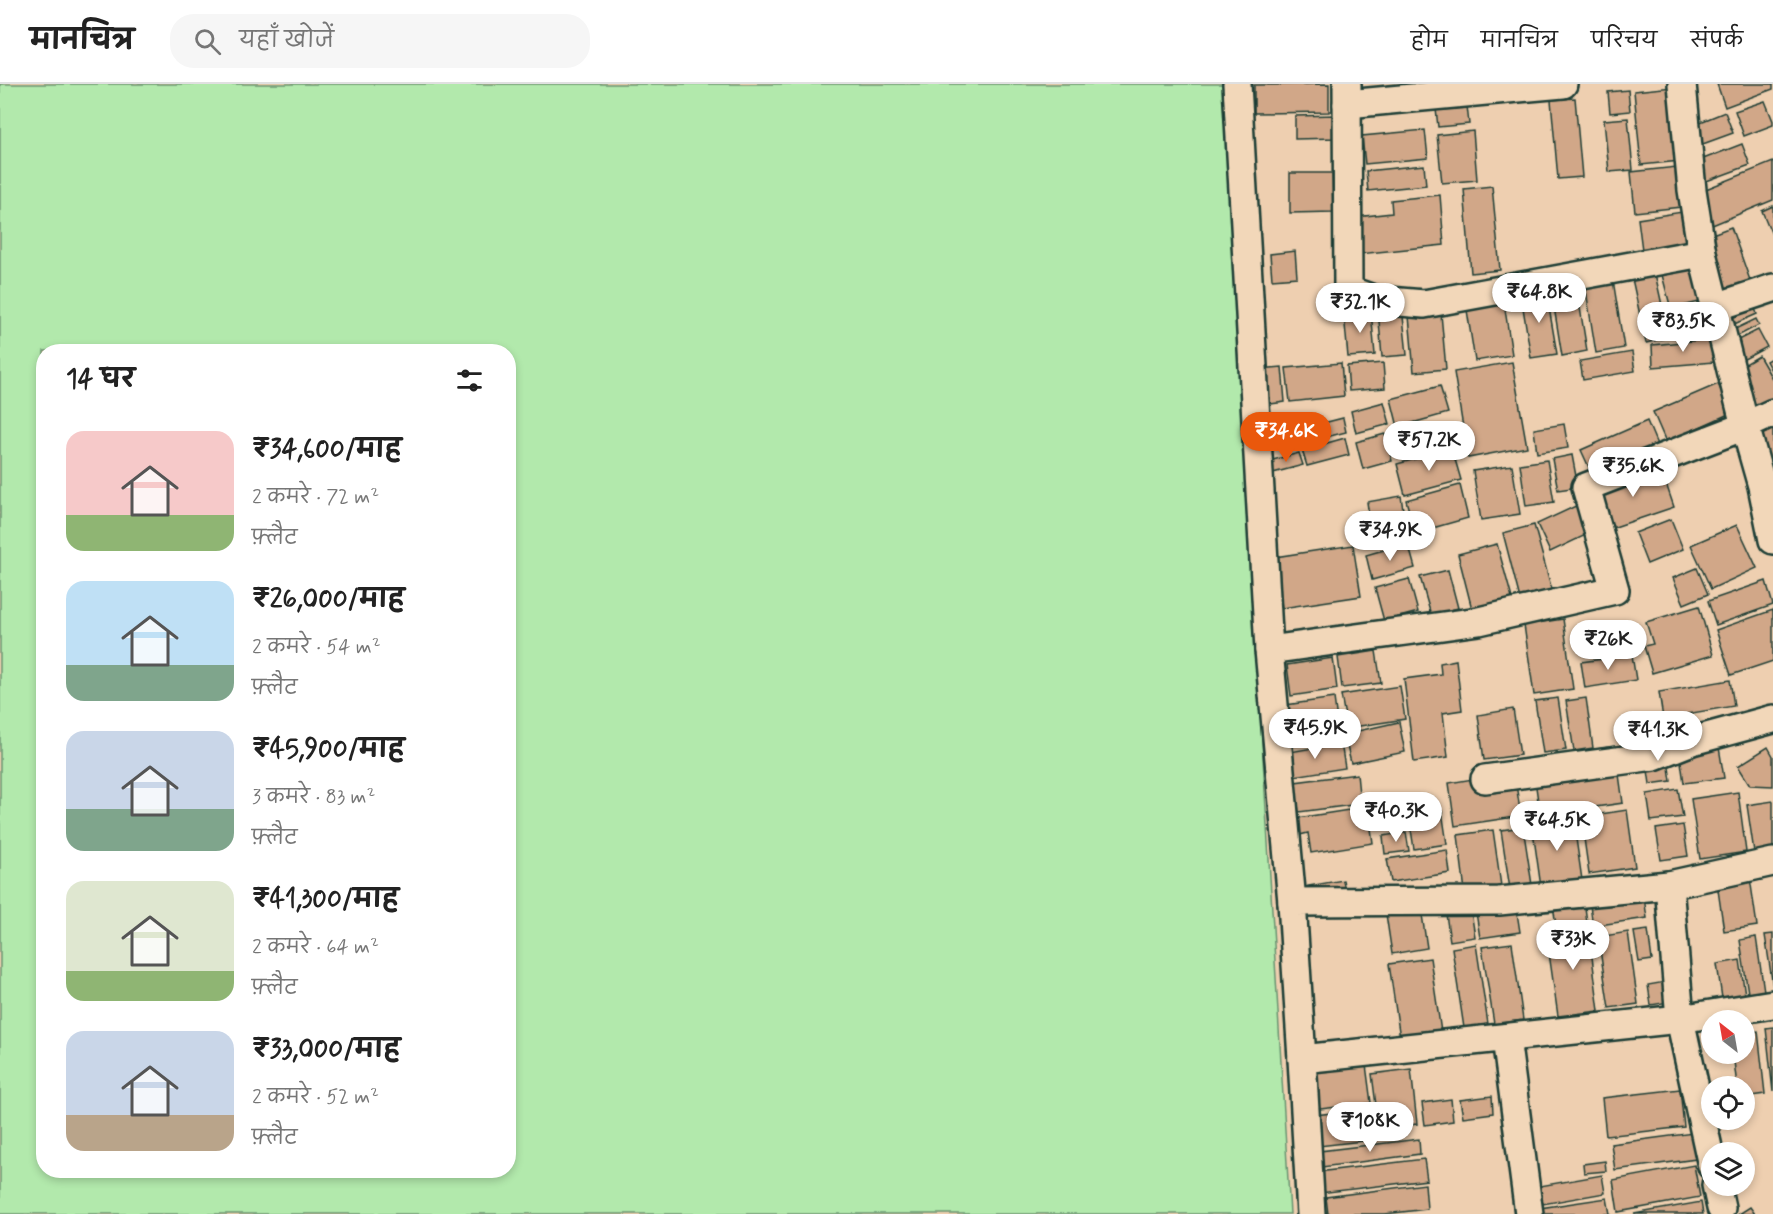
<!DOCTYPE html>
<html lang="hi">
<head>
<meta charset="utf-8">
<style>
  :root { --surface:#fff; --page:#f6f6f6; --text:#222; --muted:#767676; --line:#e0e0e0; --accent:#ea580c }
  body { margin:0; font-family:Mynerve,"Playpen Sans Deva",sans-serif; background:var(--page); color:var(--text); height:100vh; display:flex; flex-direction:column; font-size:22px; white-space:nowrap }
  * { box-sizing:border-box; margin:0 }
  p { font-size:20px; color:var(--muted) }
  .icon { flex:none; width:33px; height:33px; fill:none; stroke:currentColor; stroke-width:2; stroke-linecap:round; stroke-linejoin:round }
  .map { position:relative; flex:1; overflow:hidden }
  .drawer { position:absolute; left:36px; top:260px; width:480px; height:834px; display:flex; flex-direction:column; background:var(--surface); border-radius:24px; box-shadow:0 3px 9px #0003 }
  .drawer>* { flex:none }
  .needle { width:39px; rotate:329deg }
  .buttons { position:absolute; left:1701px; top:926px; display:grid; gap:12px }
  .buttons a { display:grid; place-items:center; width:54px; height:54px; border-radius:50%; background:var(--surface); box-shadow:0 3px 9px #0003; font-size:30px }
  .price { position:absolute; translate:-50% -51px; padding:0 14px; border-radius:21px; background:#fff; color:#222; font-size:20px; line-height:39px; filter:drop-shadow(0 2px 3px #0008) }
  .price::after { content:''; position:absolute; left:50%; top:36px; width:18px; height:14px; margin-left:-9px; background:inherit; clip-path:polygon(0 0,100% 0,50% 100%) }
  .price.current { background:var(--accent); color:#fff }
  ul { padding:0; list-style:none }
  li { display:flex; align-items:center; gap:18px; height:150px; padding:0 30px }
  li span { display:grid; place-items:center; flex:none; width:168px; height:120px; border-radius:18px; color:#555 }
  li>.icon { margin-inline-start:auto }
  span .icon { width:72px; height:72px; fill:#fffc; stroke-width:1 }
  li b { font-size:26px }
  h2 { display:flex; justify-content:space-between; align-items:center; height:72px; padding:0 30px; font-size:26px }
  header { display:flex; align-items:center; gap:36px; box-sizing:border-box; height:84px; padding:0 30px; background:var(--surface); border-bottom:2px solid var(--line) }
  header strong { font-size:28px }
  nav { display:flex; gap:33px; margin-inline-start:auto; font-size:21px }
  .search { width:420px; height:54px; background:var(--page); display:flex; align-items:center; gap:15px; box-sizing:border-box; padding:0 21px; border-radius:24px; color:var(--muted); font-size:22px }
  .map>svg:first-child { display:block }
  .green { fill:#b2e9ac; stroke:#689370; stroke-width:1.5; fill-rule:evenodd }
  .building { fill:#d1a788; stroke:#1f3d34; stroke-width:1.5 }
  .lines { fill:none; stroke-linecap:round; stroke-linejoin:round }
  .street-casing { stroke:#1f3d34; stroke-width:32 }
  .street { stroke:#f2d7b9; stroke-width:27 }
</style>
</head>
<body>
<header>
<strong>मानचित्र</strong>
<div class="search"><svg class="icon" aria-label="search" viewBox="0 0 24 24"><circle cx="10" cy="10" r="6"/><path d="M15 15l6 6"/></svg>यहाँ खोजें</div>
<nav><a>होम</a><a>मानचित्र</a><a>परिचय</a><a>संपर्क</a></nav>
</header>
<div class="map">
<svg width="1773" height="1130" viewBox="0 0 1773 1130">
  <rect width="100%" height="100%" fill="#eecfb0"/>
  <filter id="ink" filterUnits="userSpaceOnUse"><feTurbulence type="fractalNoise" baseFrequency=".0167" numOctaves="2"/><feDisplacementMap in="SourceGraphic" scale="12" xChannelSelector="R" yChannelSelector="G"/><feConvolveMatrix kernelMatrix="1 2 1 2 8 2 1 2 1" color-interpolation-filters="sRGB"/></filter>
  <g filter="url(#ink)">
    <path class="green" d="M0,0H1223L1290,1130H0ZM44,267H508V1086H44Z"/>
    <g class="building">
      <path d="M1329,0V28L1254,29V1Z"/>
      <path d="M1717,0H1773V5L1725,23Z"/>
      <path d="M1673,3L1680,77L1641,81L1634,7Z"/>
      <path d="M1628,6L1630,27L1610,29L1608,8Z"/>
      <path d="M1466,13L1469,40L1438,43L1435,16Z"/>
      <path d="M1575,14L1582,93L1558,95L1551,16Z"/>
      <path d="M1765,17L1773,37V41L1744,52L1735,27Z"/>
      <path d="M1725,28L1733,49L1700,61L1693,41Z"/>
      <path d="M1336,31L1337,54L1295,55V32Z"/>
      <path d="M1628,34L1633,86L1609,88L1604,36Z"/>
      <path d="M1425,46L1428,74L1365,80L1362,52Z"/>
      <path d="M1473,47L1477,96L1442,99L1437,51Z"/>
      <path d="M1742,60L1750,81L1701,99L1693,79Z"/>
      <path d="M1773,78V116L1710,142L1696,109Z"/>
      <path d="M1424,81L1426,101L1368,107L1366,87Z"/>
      <path d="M1677,83L1681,123L1635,128L1631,88Z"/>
      <path d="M1290,89H1332L1333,128L1290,129Z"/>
      <path d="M1492,102L1500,186L1471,189L1464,105Z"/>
      <path d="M1440,111L1444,161L1359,170L1356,133L1392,129L1391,116Z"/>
      <path d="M1773,122V153L1762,127Z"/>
      <path d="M1682,128L1687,159L1642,166L1638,135Z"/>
      <path d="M1731,143L1751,199L1727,208L1707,152Z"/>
      <path d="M1295,167L1297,193L1272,195L1270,170Z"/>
      <path d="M1693,178L1703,217L1671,225L1661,187Z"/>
      <path d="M1654,185L1669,253L1646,259L1631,190Z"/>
      <path d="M1612,190L1624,264L1596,269L1584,194Z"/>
      <path d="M1576,199L1587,267L1562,272L1551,204Z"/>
      <path d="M1546,206L1557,270L1531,274L1521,211Z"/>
      <path d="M1504,219L1512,271L1475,277L1467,226Z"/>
      <path d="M1753,219L1757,230L1732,241L1727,231Z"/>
      <path d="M1402,223L1407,271L1382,273L1378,225Z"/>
      <path d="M1371,227L1375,271L1348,273L1344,230Z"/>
      <path d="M1441,230L1446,285L1414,288L1409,232Z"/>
      <path d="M1756,235L1759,241L1734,254L1731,247Z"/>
      <path d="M1758,246L1767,263L1735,280L1726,262Z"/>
      <path d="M1712,255L1714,278L1653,283L1652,261Z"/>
      <path d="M1632,268L1635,287L1583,296L1580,277Z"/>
      <path d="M1759,272L1773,296V315L1757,324L1735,286Z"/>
      <path d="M1773,273V290L1766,277Z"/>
      <path d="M1512,278L1527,363L1468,374L1454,288Z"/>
      <path d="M1341,279L1344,312L1290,318L1286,284Z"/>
      <path d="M1383,279L1385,304L1349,307L1347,282Z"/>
      <path d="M1282,283L1285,318L1263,321L1260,285Z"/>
      <path d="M1718,300L1731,329L1666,358L1653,328Z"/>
      <path d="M1440,302L1448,329L1398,343L1391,315Z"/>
      <path d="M1384,318L1390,340L1356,349L1351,327Z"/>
      <path d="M1343,334L1346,348L1299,360L1296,346Z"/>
      <path d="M1647,337L1658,363L1593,392L1581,366Z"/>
      <path d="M1564,340L1568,364L1537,369L1534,345Z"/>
      <path d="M1445,341L1450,361L1401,374L1396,354Z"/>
      <path d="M1773,345V383L1757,353Z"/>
      <path d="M1385,350L1392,377L1363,385L1356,358Z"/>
      <path d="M1345,354L1349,371L1307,382L1302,366Z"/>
      <path d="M1452,365L1461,396L1405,411L1397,380Z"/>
      <path d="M1299,369L1303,381L1273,389L1269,377Z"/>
      <path d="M1572,371L1578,403L1558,406L1552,375Z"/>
      <path d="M1547,376L1554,418L1526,422L1520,380Z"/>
      <path d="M1512,381L1520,430L1481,436L1473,387Z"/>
      <path d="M1660,382L1674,423L1606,446L1592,405Z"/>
      <path d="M1460,401L1468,434L1415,449L1406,416Z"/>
      <path d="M1401,412L1407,453L1373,458L1367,418Z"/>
      <path d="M1578,421L1590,449L1550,468L1537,440Z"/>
      <path d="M1671,435L1683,465L1647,480L1635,449Z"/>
      <path d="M1534,441L1552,506L1520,515L1503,449Z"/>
      <path d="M1737,441L1757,484L1711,505L1691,461Z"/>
      <path d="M1408,459L1415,484L1372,496L1366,471Z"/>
      <path d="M1497,460L1513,518L1473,529L1458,470Z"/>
      <path d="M1353,461L1361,512L1282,524L1275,473Z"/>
      <path d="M1697,484L1708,510L1684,520L1673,494Z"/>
      <path d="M1448,486L1458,524L1431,531L1420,493Z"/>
      <path d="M1409,495L1418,528L1384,537L1375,504Z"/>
      <path d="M1766,497L1773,521L1716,541L1708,517Z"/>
      <path d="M1699,522L1713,571L1652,589L1644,562L1653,560L1646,538Z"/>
      <path d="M1773,526V577L1731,591L1716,546Z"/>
      <path d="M1563,535L1573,605L1534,611L1524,541Z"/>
      <path d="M1376,567L1381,599L1342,604L1338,573Z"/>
      <path d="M1632,571L1636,596L1585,604L1581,578Z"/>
      <path d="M1333,574L1337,605L1291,612L1287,581Z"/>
      <path d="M1456,576L1462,626L1443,629L1448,673L1414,678L1404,595L1441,590L1440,579Z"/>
      <path d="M1730,596L1734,622L1663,634L1659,608Z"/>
      <path d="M1400,602L1405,635L1347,644L1341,611Z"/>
      <path d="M1334,614L1339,651L1284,659L1279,622Z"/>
      <path d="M1558,614L1566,666L1543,669L1535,617Z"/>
      <path d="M1586,614L1593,664L1574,667L1566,617Z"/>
      <path d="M1513,625L1520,671L1484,676L1478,631Z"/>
      <path d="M1399,638L1405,668L1351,679L1344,650Z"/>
      <path d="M1717,651L1724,694L1684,699L1678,657Z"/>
      <path d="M1665,656L1671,697L1650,700L1644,659Z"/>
      <path d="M1341,659L1345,684L1288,693L1284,669Z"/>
      <path d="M1615,662L1623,719L1540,731L1532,675Z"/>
      <path d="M1768,663L1773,672V702L1750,701L1738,682Z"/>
      <path d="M1514,688L1521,732L1455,742L1449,699Z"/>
      <path d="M1357,690L1360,720L1299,728L1295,698Z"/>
      <path d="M1678,705L1683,733L1651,737L1647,710Z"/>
      <path d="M1738,708L1746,768L1700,775L1691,715Z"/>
      <path d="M1773,717V765L1754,768L1747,721Z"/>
      <path d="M1368,723L1373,759L1311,769L1308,749L1300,751L1298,734Z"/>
      <path d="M1627,726L1635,783L1589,790L1581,733Z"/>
      <path d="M1442,727L1447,760L1414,765L1409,732Z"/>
      <path d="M1573,734L1582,796L1541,803L1532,740Z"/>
      <path d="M1683,741L1688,772L1661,776L1656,745Z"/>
      <path d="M1523,743L1532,801L1510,805L1501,746Z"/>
      <path d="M1493,746L1501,802L1465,807L1458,751Z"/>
      <path d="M1406,748L1409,767L1385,770L1383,752Z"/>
      <path d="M1447,766L1450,789L1391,798L1387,775Z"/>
      <path d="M1750,794L1757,842L1724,847L1717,799Z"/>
      <path d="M1343,796L1348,824L1312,829L1308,802Z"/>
      <path d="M1642,800L1647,834L1593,842L1588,808Z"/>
      <path d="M1583,809L1587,838L1556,842L1552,814Z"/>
      <path d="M1469,814L1475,853L1450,857L1444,817Z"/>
      <path d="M1515,816L1520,848L1480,854L1475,822Z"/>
      <path d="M1421,824L1427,864L1392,870L1386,830Z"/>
      <path d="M1588,842L1599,927L1558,932L1546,848Z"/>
      <path d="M1648,846L1652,876L1639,878L1634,848Z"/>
      <path d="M1628,848L1638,920L1609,924L1598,853Z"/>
      <path d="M1773,850V903L1765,851Z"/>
      <path d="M1756,853L1764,907L1748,909L1740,856Z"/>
      <path d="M1512,859L1523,936L1494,940L1482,863Z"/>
      <path d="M1476,860L1488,940L1464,944L1452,864Z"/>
      <path d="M1430,874L1441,948L1400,954L1389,880Z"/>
      <path d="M1740,876L1745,911L1722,914L1717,880Z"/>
      <path d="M1665,898L1669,918L1651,921L1648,901Z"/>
      <path d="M1773,943V1008L1766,944Z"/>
      <path d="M1758,947L1765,1010L1744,1013V1002H1737L1733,969H1744V949Z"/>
      <path d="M1366,981L1371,1019L1312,1026L1308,989Z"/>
      <path d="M1411,985L1417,1040L1379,1045L1372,990Z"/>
      <path d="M1680,1005L1684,1043L1606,1052L1602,1014Z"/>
      <path d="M1492,1012L1493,1029L1463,1033L1460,1016Z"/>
      <path d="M1451,1015L1453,1037L1425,1041L1422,1019Z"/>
      <path d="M1375,1024L1379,1055L1319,1062L1315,1031Z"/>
      <path d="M1693,1049L1696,1075L1615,1086L1611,1060Z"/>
      <path d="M1419,1055L1420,1070L1322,1083L1320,1067Z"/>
      <path d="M1424,1075L1427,1096L1320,1109L1318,1088Z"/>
      <path d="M1605,1077L1606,1087L1584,1089L1583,1080Z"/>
      <path d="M1694,1081L1700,1113L1618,1128L1613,1096Z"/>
      <path d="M1602,1091L1605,1109L1543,1120L1540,1102Z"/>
      <path d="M1425,1100L1427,1125L1385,1130H1328L1326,1113Z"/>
      <path d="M1607,1114L1610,1130H1541L1540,1124Z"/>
      <path d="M1701,1118L1703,1130H1634Z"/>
      <path d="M1750,1123L1755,1130H1739Z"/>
    </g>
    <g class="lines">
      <defs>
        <g id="street">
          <path d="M1237,0L1269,566L1292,818"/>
          <path d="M1347,0L1348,206L1376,216L1424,220L1702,169"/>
          <path d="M1682,0L1692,106L1702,169L1745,342L1762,402L1773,456"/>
          <path d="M1347,20L1563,0"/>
          <path d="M1716,223L1773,204"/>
          <path d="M1269,566L1479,537L1615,506L1586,403L1745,342L1773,329"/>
          <path d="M1485,695L1654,672L1692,657L1773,635"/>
          <path d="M1669,801L1680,935L1712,1082"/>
          <path d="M1506,954L1529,1130"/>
          <path d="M1302,975L1292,818L1499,817L1669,801L1773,778"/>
          <path d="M1716,1101L1721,1124"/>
          <path d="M1311,1130L1302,975L1680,935L1773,920"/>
        </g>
      </defs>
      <use href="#street" class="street-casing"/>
      <use href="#street" class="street"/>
    </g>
  </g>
</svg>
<div class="buttons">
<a><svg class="needle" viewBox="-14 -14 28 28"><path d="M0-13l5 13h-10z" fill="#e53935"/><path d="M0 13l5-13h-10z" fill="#767676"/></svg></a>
<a><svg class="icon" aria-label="locate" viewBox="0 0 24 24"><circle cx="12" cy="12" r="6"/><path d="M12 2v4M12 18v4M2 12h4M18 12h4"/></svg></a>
<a><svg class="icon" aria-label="layers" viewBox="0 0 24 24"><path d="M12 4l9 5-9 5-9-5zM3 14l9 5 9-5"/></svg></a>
</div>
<b class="price" style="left:1539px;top:240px">₹64.8K</b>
<b class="price" style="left:1360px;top:250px">₹32.1K</b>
<b class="price" style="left:1683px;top:269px">₹83.5K</b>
<b class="price current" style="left:1286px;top:379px">₹34.6K</b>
<b class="price" style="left:1429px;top:388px">₹57.2K</b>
<b class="price" style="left:1633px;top:414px">₹35.6K</b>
<b class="price" style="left:1390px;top:478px">₹34.9K</b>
<b class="price" style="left:1608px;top:587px">₹26K</b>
<b class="price" style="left:1315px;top:676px">₹45.9K</b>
<b class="price" style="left:1658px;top:678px">₹41.3K</b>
<b class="price" style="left:1396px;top:759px">₹40.3K</b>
<b class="price" style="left:1557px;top:768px">₹64.5K</b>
<b class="price" style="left:1573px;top:887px">₹33K</b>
<b class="price" style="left:1370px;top:1069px">₹108K</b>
<section class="drawer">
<h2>14 घर<svg class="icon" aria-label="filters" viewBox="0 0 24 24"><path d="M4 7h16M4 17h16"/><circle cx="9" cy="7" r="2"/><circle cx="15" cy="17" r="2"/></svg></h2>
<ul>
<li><span style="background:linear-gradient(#f6c9c9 70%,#8fb573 0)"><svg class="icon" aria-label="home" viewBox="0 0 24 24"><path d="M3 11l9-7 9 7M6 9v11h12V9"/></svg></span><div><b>₹34,600/माह</b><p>2 कमरे · 72 m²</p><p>फ़्लैट</p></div></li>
<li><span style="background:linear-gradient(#bfe0f5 70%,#7fa58c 0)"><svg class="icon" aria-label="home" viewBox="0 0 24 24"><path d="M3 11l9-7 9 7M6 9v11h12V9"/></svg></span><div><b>₹26,000/माह</b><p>2 कमरे · 54 m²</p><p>फ़्लैट</p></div></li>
<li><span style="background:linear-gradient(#c9d6e8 65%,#7fa58c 0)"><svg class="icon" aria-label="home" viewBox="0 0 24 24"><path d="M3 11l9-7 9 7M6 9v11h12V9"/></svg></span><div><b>₹45,900/माह</b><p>3 कमरे · 83 m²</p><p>फ़्लैट</p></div></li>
<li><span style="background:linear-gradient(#dfe7d0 75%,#8fb573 0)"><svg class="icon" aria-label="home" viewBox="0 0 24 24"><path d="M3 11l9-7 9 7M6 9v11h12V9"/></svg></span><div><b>₹41,300/माह</b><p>2 कमरे · 64 m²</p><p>फ़्लैट</p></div></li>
<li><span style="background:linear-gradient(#c9d6e8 70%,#b9a48a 0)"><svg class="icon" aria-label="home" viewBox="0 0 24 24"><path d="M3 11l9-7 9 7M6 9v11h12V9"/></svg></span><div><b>₹33,000/माह</b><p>2 कमरे · 52 m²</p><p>फ़्लैट</p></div></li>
</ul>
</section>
</div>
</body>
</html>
